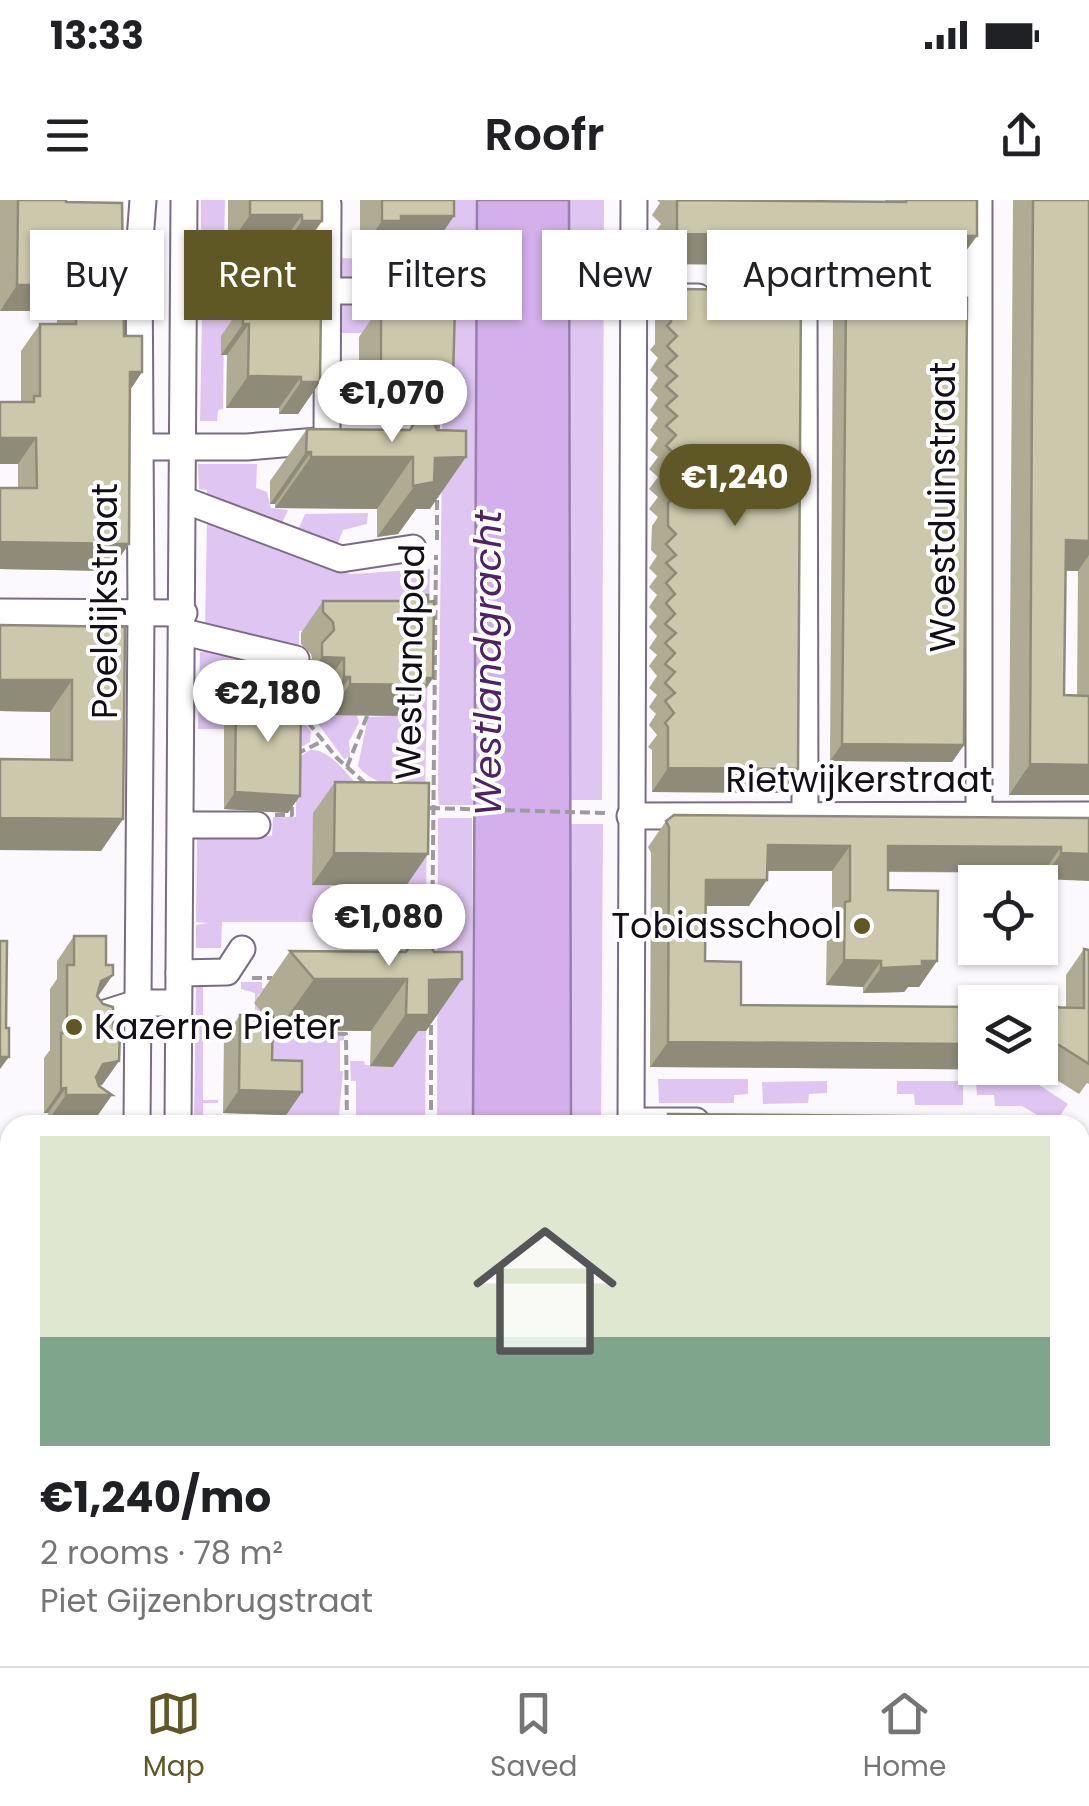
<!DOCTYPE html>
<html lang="en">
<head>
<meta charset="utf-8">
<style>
  :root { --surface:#fff; --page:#f2f2f2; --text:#202124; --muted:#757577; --line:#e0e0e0; --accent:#5f5824 }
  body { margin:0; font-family:Poppins,sans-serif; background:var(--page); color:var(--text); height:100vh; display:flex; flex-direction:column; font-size:38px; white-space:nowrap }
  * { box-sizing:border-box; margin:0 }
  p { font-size:32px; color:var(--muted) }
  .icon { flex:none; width:55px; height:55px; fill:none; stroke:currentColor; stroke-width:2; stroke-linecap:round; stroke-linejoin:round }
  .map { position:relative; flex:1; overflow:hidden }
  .details { position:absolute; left:0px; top:915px; width:1090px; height:552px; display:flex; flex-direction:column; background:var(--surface); border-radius:30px 30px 0 0; box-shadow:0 2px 8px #0004 }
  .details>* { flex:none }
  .hud { position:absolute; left:30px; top:30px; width:1030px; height:90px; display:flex; gap:20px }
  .tools { position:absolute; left:958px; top:665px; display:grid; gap:20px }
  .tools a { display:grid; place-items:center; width:100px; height:100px; border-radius:0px; background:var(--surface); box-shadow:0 2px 8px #0004; font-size:50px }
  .price { position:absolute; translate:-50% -85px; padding:0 22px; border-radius:35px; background:#fff; color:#222; font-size:32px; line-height:65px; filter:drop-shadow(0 2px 5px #0008) }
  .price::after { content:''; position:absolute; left:50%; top:60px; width:30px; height:22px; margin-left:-15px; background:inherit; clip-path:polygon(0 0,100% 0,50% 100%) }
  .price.selected { background:var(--accent); color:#fff }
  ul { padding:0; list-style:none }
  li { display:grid; align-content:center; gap:20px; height:530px; padding:0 40px }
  li span { display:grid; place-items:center; height:310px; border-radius:0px; color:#555 }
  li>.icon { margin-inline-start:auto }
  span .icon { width:180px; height:180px; fill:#fffc; stroke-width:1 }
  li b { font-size:42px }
  .pill { padding:0 35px; border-radius:0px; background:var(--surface); box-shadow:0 2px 8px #0004; font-size:35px; line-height:90px }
  .pill.selected { background:var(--accent); color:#fff }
  .status { display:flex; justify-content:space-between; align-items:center; height:70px; padding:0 50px; background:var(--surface); direction:ltr }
  .status svg { height:28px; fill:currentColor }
  header { display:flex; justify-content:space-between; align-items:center; height:130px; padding:0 40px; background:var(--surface); font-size:45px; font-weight:600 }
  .tabs { display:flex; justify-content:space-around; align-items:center; height:140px; border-top:2px solid var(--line); background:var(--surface); font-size:28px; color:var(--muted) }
  .tabs a { display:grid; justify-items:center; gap:5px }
  .tabs .selected { color:var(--accent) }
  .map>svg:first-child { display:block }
  .green { fill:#dfc5f1 }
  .water { fill:#d3afec; stroke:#997fac; stroke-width:2.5 }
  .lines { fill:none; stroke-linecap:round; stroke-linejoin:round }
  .minor-casing { stroke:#796c83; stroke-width:29 }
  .major-casing { stroke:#796c83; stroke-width:36 }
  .path { stroke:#9e9aa1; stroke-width:4; stroke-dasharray:10 5; stroke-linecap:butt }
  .minor { stroke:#fff; stroke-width:25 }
  .major { stroke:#fff; stroke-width:32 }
  .wall { fill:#afac93; fill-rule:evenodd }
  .shaded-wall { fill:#8e8c78 }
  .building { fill:#cbc8ab; stroke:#8e8c78; stroke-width:2.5 }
  .poi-dot { fill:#5f5824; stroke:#fff; stroke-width:4 }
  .labels { text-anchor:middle; stroke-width:8; stroke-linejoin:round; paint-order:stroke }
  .street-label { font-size:35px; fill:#130e17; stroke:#fff }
  .poi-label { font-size:35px; fill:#130e17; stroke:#fff; text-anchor:end }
  .water-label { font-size:38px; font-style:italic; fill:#4f2268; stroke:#fff }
</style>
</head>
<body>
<div class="status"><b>13:33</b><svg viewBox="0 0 49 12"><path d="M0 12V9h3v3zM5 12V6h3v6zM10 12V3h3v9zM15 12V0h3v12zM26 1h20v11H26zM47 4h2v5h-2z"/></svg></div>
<header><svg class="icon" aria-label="menu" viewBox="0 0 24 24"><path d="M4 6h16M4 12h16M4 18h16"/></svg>Roofr<svg class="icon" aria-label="share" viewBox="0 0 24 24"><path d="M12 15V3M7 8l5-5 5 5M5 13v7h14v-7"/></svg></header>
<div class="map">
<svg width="1089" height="1466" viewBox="0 0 1089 1466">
  <rect width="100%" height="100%" fill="#fbf8fe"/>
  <g class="green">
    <path d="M201,0H225L224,45H201Z"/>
    <path d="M445,0H477L473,605H439L438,593Z"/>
    <path d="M569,0H604L602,600H570Z"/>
    <path d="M371,54H431L429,134L340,133L341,103L377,79L338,78L337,58L371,59Z"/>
    <path d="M290,56L293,59C282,97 241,101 209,103V77L201,76L202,58Z"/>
    <path d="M313,57L315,63L313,123L271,103Z"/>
    <path d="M253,111L273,131H224L223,209L218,210L217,221H200L202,116Z"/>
    <path d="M198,264H257L256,288L267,292L271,308L288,310L279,329L207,303V290L199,289Z"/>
    <path d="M368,313L367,324L343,330L337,345L295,337L305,314Z"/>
    <path d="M207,321L350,374L430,369L425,594C405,592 370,583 358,566L368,517L411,515L414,426L299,431V454L205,429Z"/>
    <path d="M224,450L246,464L311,531L310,542L296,550L224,529H198L200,452Z"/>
    <path d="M250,455L300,467L322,489L357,516L359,523L349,541L350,557L344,559L316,521Z"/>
    <path d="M310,550C331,549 345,574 360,587L313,685H330V722H222L221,748H196V725L208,723L196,722L197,636H272L273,617H296V559Z"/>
    <path d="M427,612L425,781H379V721L353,720V685H406Z"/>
    <path d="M438,618H472L473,925H437Z"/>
    <path d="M570,624H603L601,925H571Z"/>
    <path d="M241,782H262V788H265L258,796V808L266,811L272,830H296L282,831V836H344V840L340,841V871H343L339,916L343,917V925H272L266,915L286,914L264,883L255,823V793L241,789Z"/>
    <path d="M203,783V900H218V903H203V923L248,925H194L196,787Z"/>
    <path d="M393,831H426L425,925H356V881H351L350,861H364L365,865L394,867Z"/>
    <path d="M748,879V894L734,895V903H659L658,879Z"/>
    <path d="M827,881V893L809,894L808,903L763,904L762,882Z"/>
    <path d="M897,881H963V905H915L914,894H897Z"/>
    <path d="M1033,881L1068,904L1054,925L1022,906H995L994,895H977L976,883Z"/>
  </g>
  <path class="water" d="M477,0H569L571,925H473Z"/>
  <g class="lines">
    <defs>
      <g id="minor">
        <path d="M979,0V614"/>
        <path d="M328,91H377"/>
        <path d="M635,97H698"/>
        <path d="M788,97L978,96"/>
        <path d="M804,97L805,614"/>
        <path d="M327,240L328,4"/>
        <path d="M139,247H247L329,240"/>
        <path d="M184,300L341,359L413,348"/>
        <path d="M0,412L184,413"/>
        <path d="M184,432L296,459"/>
        <path d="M630,616L1089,615"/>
        <path d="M182,625H257"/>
        <path d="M179,773L227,772L242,749"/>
        <path d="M96,816L137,803H178"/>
        <path d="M631,921H696"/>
        <path d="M137,925L141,413L139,53L143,0"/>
        <path d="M178,925L184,0"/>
        <path d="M631,925L634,0"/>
        <path d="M0,962H10"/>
        <path d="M10,1458H11"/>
        <path d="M626,1458V1466"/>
        <path d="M725,1458L733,1460"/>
        <path d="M299,1461L306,1458"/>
      </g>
      <g id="major">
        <path d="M1080,996L1089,982"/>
        <path d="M776,1466L782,1458"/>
      </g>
    </defs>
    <use href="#minor" class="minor-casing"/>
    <use href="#major" class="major-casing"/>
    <g class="path">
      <path d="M263,106L304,61"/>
      <path d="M204,109L245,106"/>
      <path d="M439,110V35"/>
      <path d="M438,235V195"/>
      <path d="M437,340V295"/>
      <path d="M261,475L287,499"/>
      <path d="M298,510L337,558L365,583"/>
      <path d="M296,554L323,541"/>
      <path d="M347,567L369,511"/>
      <path d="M430,608L605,613"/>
      <path d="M275,615H292V606"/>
      <path d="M432,750L436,355"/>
      <path d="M252,778H272"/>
      <path d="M310,830V833L346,834L347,925"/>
      <path d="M431,925V820"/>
      <path d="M1080,1038L1089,1024"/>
      <path d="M0,1107H10"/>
      <path d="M430,1458V1466"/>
      <path d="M812,1466L817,1458"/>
    </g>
    <use href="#minor" class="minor"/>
    <use href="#major" class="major"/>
  </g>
  <g class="wall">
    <path d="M0,0H66L124,136L142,172L130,190L129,344L110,371L0,369V288H18V264H0V202H21V151L40,124H57V111H0Z"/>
    <path d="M228,0H322V21L300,52H280V46L228,47Z"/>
    <path d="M360,0H454V16L432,48L383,47L379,53H360Z"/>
    <path d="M657,0L885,2V0H977L955,66L655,64V32L661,24L652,15L660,3Z"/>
    <path d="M1013,0H1089V595H1009ZM1065,371H1078L1077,495H1064Z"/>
    <path d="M671,89L798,569L782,593L652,592V550L648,547L657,535L649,525L656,514L649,507L657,495L649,488L657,476L649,466L657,455L649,448L657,436L649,427L657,416L649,407L657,395L649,387L657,376L649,368L657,356L651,350L652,326L658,317L649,309L658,297L649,289L658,277L649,269L658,257L650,250L658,238L650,230L658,218L650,210L658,198L650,190L658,178L650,170L658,158L650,150L655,144V113Z"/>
    <path d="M846,97L964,545L952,562L830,561L833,114Z"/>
    <path d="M243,104L320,182L298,214H279V208H226L227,155H221V136Z"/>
    <path d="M381,105L453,178L431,209L359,208V137Z"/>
    <path d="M307,229L409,230L430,309H416L398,334L377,337V309L275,308V304H270V281Z"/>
    <path d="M408,395L433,478L411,510H409L405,516L328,515V509H322V489H300V475L312,458L311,454L301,444V433L323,401H403Z"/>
    <path d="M0,425L125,427L123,619L101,651L50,560V512L0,511Z"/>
    <path d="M236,496L288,613L224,609V513Z"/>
    <path d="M335,582L406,686L312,685L313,613Z"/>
    <path d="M1089,618L1043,679V673L888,672V690L937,761L919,787H908L904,792L863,793V787L826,785L827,727L832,721V671H767L749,706H706L705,761L741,805L1066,808V775L1084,749L1089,750V884L1087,883L1079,894L1041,870L650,867L651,653L648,647L666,621Z"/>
    <path d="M74,736L113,833L119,861L102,885L98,886L112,895L95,919H49L48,913H44V858L50,850V789L57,779V761Z"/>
    <path d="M290,751L434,752L462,779L426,831H418L393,867L370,866L371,831L278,830L273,824L272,860L302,892L286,915L223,913L224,838L240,815L265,816L254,803Z"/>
    <path d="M668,914L1011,925H660Z"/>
    <path d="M1080,1162L1089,1168V1466H833L839,1458H1080L1082,1242L1087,1235L1080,1230Z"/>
    <rect x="234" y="1458" width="58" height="8"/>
  </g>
  <g class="shaded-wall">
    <path d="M250,15H302L280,46L228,47Z"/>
    <path d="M401,16H454L432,48L383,47L379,53H360L382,21Z"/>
    <path d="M302,21H322L300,52H280Z"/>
    <path d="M677,34L977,36L955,66L655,64Z"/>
    <path d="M17,85H76L57,111H0Z"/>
    <path d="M243,124H249L227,155H221Z"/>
    <path d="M130,172H142L124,199Z"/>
    <path d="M248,176L301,177L279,208H226Z"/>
    <path d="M381,177L453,178L431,209L359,208Z"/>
    <path d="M301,182H320L298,214H279Z"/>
    <path d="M0,238H36L18,264H0Z"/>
    <path d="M306,252H311L275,304H270Z"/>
    <path d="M311,257H413L377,309L275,308Z"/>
    <path d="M466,257L430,309H416L398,334L377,337L435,258Z"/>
    <path d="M1066,340L1089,341V355L1078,371L1045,370Z"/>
    <path d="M0,342L129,344L110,371L0,369Z"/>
    <path d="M322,457L344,458L322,489H300Z"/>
    <path d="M344,477H350L328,509H322Z"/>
    <path d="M433,478L411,510H409L405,516L328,515L350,484Z"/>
    <path d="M0,480H72L50,512L0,511Z"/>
    <path d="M842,544L964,545L952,562L830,561Z"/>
    <path d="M1030,564L1089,565V595H1009Z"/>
    <path d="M668,568L798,569L782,593L652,592Z"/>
    <path d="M235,592L300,596L288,613L224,609Z"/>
    <path d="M0,618L123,619L101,651L0,650Z"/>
    <path d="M768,645L850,646L832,671H750Z"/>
    <path d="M888,646L1061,647L1043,673L870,671Z"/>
    <path d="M334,653L428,654L406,686L312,685Z"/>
    <path d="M1061,653L1089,654V681L1043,679Z"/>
    <path d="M706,680H767L749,706H688Z"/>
    <path d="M844,760L881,761L863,787L826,785Z"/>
    <path d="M922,761H937L919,787H908L904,792L863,793L881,768Z"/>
    <path d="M113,775L96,799L101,781Z"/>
    <path d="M314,779H407L371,831L278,830Z"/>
    <path d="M462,779L426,831H418L393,867L370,866L429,780Z"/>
    <path d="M668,842L975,844V868H1040V845H1059L1041,870L650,867Z"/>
    <path d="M0,857H9L0,869Z"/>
    <path d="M119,861L102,885L86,889L103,864Z"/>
    <path d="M66,888L48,913H44L61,889Z"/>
    <path d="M239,890L302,892L286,915L223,913Z"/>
    <path d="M66,895H112L95,919H49Z"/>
    <rect x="0" y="1010" width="10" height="23"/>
    <path d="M1086,1125H1089V1150H1080V1133Z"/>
    <path d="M1089,1454V1466H1052Z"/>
  </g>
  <g class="building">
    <path d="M18,0H66V2L122,3L124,136H142V172H130L129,344L0,342V288H37L36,238H0V202H34V196H40V124H76V85H17Z"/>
    <path d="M250,0H322V21H302V15H250Z"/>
    <path d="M382,0H454V16H401V21H382Z"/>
    <path d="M678,0L906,2V0H977V36L677,34V1Z"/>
    <path d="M1033,0H1089V341L1066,340L1064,495L1089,496V565L1030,564Z"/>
    <path d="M671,89L801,90L798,569L668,568V527L665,523L674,513L665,501L675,493L665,483L675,472L665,464L675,453L665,443L676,433L665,424L675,414L666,403L675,394L666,383L676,373L666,363L676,355L666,344L676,334L668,326V303L676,295L666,285L676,275L666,266L676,255L666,246L676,235L666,226L677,216L666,206L677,196L666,186L677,176L666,166L677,156L667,146L677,136L667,126L671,122Z"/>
    <path d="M846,97L967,98L964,545L842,544Z"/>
    <path d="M243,104L321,105L320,182H301V177L248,176L249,124H243Z"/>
    <path d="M381,105L455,106L453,178L381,177Z"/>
    <path d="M418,217H431L437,230L466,231V257L435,258L434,282L413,286V257H311V252H306L307,229L410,230Z"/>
    <path d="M408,395H428V402L434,401L433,478H427V485L350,484V477H344V458L322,457V443L334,430L333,422L323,412V401H408Z"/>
    <path d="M0,425L125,427L123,619L0,618V559L72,560V480H0Z"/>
    <path d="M236,496H301L300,596L235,592Z"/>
    <path d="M335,582L429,583L428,654L334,653Z"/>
    <path d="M674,615L1089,618V654L1061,653V647L888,646V690L938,691L937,761H922V766L881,768V761L844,760L845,702L850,701V646L768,645L767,680H706L705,761L741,762V805L975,807V844L668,842L669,627L666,621Z"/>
    <path d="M74,736H106V765H113V775L101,781L97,796L103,804L113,807V833H120L119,861L103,864L96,877L99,886L112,895H66V888L61,889V833H67V765H74Z"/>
    <path d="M414,739H427L434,752H462V779L429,780V815H406L407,779H314L290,751L406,752Z"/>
    <path d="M0,741H7L6,828H9V857H0Z"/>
    <path d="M1084,749L1089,750V864L1059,845H1040V807L1084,808Z"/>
    <path d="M240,815L273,816L272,860L302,861V892L239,890Z"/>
    <path d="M668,914L1011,917V925H668Z"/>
    <rect x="0" y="974" width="10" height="36"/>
    <path d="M1089,1062V1125H1086L1084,1135L1080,1141V1076Z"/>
    <path d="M1080,1162L1089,1168V1199L1080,1193Z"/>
    <path d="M1089,1232V1454L1080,1457V1241L1082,1242Z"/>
    <rect x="71" y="1458" width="113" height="8"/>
    <rect x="255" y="1458" width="37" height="8"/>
    <path d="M843,1458H1079L1052,1466H850Z"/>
  </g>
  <g class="poi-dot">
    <circle cx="862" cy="726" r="10"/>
    <circle cx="74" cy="827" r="10"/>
  </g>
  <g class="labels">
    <g class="street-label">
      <text transform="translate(943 307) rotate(-90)" y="12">Woestduinstraat</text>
      <text transform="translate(105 401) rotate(-90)" y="12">Poeldijkstraat</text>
      <text transform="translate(410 462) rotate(-89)" y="12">Westlandpad</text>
      <text x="859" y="592">Rietwijkerstraat</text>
    </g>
    <g class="poi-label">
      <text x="842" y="738">Tobiasschool</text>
      <text x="94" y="839" text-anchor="start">Kazerne Pieter</text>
    </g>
    <g class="water-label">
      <text transform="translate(488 463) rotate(-90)" y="13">Westlandgracht</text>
    </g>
  </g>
</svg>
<div class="tools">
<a><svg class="icon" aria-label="locate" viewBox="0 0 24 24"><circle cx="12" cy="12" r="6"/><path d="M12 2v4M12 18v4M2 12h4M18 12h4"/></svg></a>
<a><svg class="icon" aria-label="layers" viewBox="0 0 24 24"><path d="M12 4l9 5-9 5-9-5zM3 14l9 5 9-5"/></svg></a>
</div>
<b class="price" style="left:392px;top:245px">€1,070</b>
<b class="price selected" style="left:735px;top:329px">€1,240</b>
<b class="price" style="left:268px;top:545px">€2,180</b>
<b class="price" style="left:389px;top:769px">€1,080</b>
<div class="hud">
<a class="pill">Buy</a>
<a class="pill selected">Rent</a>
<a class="pill">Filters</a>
<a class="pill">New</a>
<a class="pill">Apartment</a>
</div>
<section class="details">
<ul>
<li><span style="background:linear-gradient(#dfe7d0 65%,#7fa58c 0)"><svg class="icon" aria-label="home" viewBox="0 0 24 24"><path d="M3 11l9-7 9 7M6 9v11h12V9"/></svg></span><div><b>€1,240/mo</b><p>2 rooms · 78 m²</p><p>Piet Gijzenbrugstraat</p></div></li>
</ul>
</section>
</div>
<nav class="tabs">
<a class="selected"><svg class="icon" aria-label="map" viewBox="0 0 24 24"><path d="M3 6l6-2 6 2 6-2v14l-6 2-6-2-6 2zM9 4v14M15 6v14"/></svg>Map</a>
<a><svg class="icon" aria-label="saved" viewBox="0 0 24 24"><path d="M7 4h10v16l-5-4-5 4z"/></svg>Saved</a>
<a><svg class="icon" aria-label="home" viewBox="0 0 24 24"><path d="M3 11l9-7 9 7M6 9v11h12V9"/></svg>Home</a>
</nav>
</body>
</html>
